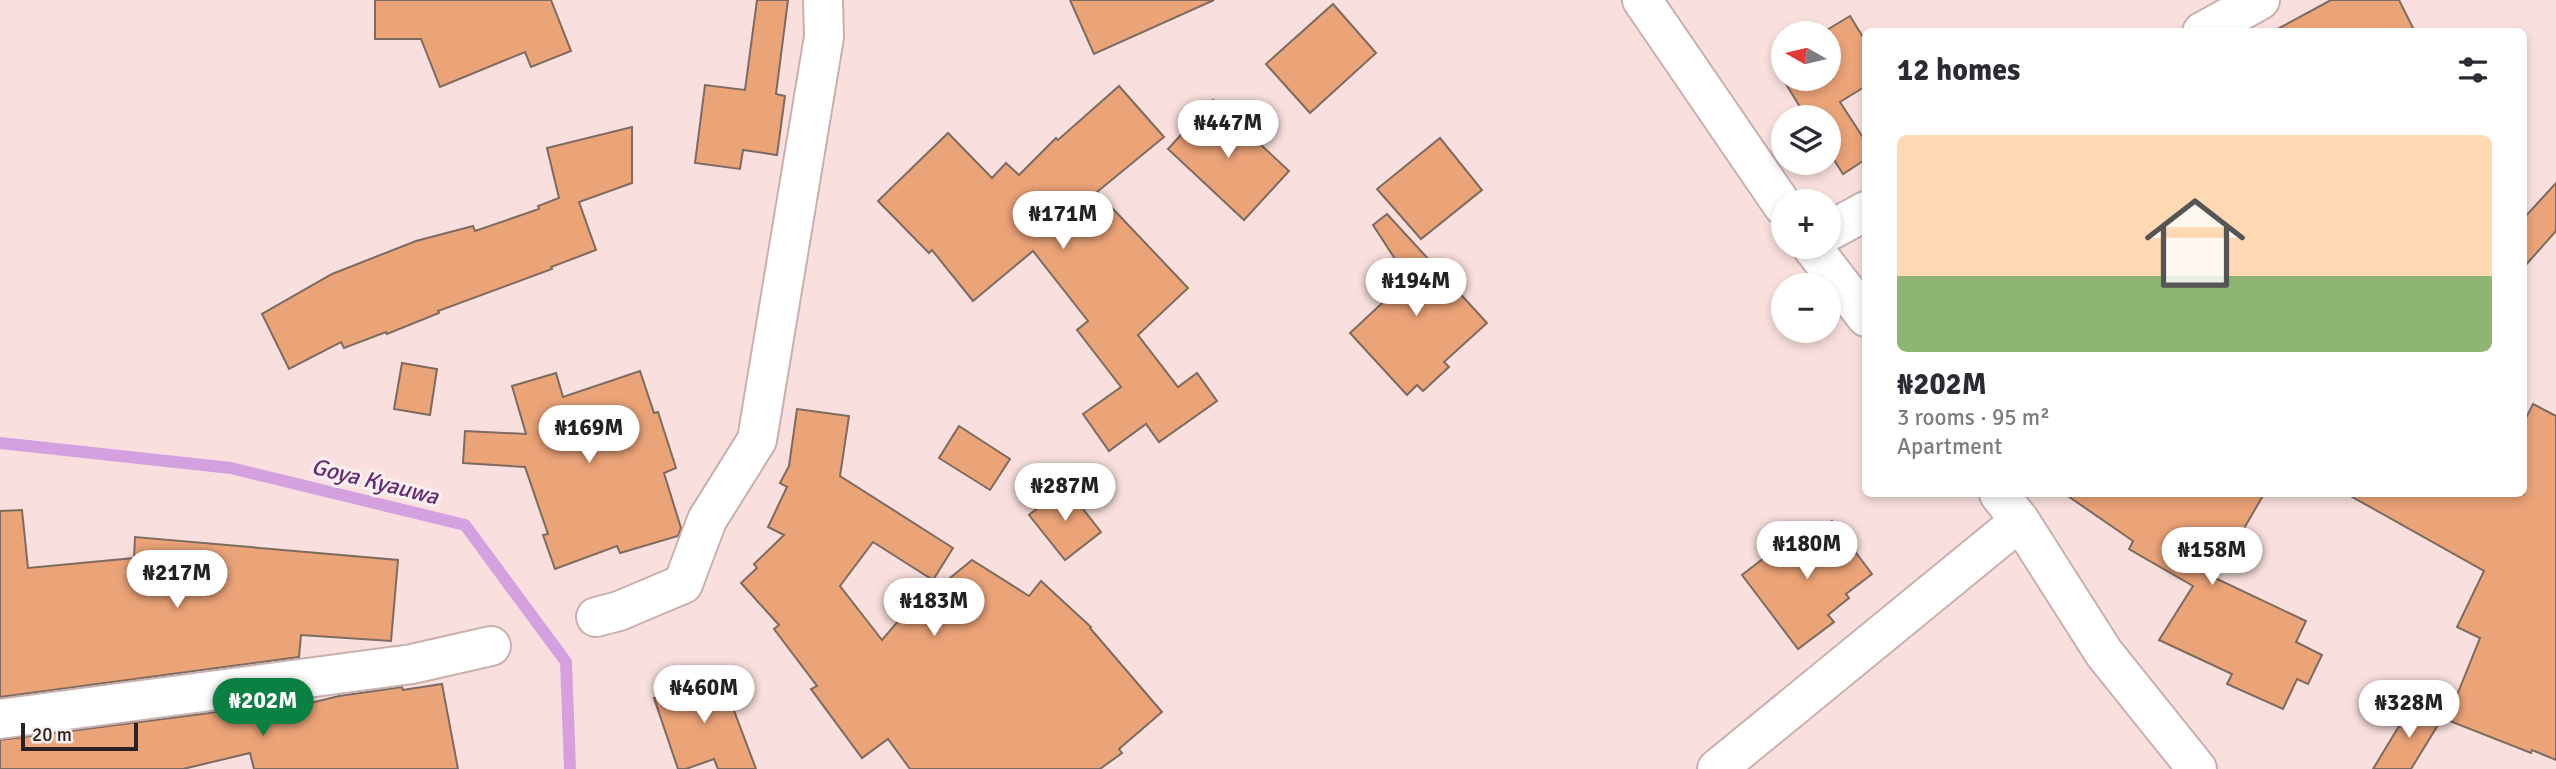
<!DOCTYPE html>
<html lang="en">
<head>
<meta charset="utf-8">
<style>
  :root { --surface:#fff; --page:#f7f7f7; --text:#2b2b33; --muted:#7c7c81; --accent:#0b8043 }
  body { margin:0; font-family:Signika,sans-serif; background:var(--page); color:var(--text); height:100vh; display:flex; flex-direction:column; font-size:26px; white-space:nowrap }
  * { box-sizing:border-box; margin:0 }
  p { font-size:23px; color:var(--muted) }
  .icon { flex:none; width:38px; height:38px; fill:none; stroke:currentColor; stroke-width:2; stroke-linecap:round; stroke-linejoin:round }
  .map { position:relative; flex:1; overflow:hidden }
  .drawer { position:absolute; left:1862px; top:28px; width:665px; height:469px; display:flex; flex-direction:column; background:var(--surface); border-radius:10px; box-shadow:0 4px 10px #0003 }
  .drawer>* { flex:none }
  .needle { width:46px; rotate:278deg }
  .buttons { position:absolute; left:1771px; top:21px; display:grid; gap:14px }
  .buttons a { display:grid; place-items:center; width:70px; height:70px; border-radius:50%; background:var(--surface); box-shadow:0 4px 10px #0003; font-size:35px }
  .scale { position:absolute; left:21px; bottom:18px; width:117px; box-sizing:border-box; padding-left:7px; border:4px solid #2a2121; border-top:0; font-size:19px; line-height:24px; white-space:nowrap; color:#2a2121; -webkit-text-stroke:5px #fbf1f0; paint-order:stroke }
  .price { position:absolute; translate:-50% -60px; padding:0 16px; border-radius:24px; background:#fff; color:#222; font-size:23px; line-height:46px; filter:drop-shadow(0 2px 4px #0008) }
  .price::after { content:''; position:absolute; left:50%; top:42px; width:21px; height:16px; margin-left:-10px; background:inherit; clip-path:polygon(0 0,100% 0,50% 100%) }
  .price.current { background:var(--accent); color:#fff }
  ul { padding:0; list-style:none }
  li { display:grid; align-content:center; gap:14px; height:371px; padding:0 35px }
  li span { display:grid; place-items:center; height:217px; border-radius:10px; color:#555 }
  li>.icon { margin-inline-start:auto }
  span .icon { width:126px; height:126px; fill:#fffc; stroke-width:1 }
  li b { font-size:30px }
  h2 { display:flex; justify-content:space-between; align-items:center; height:84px; padding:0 35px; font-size:30px }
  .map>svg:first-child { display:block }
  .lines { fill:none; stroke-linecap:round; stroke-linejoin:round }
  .stream { stroke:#d4a0df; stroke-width:12 }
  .building { fill:#eba378; stroke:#7d6b60; stroke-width:2 }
  .minor-casing { stroke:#c8b0af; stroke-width:42 }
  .minor { stroke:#fff; stroke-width:38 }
  .labels { text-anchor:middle; stroke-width:6; stroke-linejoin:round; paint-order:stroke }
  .water-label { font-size:23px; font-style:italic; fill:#662973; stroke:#fbf1f0 }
</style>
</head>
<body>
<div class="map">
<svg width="2556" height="769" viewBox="0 0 2556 769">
  <rect width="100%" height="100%" fill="#f9e0de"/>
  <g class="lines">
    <path class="stream" d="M0,443L231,468L465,525L566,662L570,769"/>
  </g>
  <g class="building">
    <path d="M375,0H551L571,51L531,67L525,52L440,87L421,39H375Z"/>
    <path d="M757,0H788L776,94L785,96L777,155L743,150L740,169L695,163L705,85L745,90Z"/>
    <path d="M1070,0H1214L1094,54Z"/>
    <path d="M2331,0H2399L2415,32H2272Z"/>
    <path d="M1333,4L1376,53L1310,113L1266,64Z"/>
    <path d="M1850,16L1866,42V86L1840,102L1866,142V159L1843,174L1829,152V117H1806L1783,79H1829V33H1822Z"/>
    <path d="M1119,86L1164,137L1097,192L1188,288L1138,335L1178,387L1197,373L1217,401L1159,442L1146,424L1109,451L1083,414L1121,387L1077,330L1088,321L1033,251L973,301L932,250L929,253L878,201L948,133L992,178L1006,163L1019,175L1056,138L1058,140Z"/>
    <path d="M1213,100L1289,171L1244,220L1168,149Z"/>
    <path d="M632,127V183L579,202L596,250L551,267L552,269L438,311L439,313L387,334L386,332L344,348L341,342L289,369L262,314L332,274L416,241L473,226L475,231L539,209L538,206L559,198L547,148Z"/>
    <path d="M1440,138L1482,190L1421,239L1377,189Z"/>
    <path d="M2556,183V231L2524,267V218Z"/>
    <path d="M1387,214L1487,323L1444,362L1449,367L1423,391L1417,385L1407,395L1350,333L1408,279L1373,225Z"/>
    <path d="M402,363L437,369L430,415L394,409Z"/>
    <path d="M640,371L654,413L658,412L676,468L664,473L681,528L678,536L620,553L617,546L555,569L543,535L548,534L525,467L463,463L465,431L526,434L512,386L556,373L563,397Z"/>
    <path d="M2533,404L2556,416V760L2532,750L2531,753L2447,720L2480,638L2457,627L2484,571L2347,494H2524V422Z"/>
    <path d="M797,409L849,416L840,476L953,548L933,580L873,542L840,586L882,640L900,619L972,560L1029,596L1041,581L1091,627L1090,628L1162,712L1119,749L1122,753L1100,769H910L888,739L862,758L811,689L817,686L774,629L779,625L741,583L757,568L754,564L784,535L768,527L787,487L780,483L789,466Z"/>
    <path d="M959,426L1010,459L990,490L939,458Z"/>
    <path d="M1065,486L1101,532L1065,560L1029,515Z"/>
    <path d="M2065,494H2264L2215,578L2306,621L2296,642L2322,655L2308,684L2297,679L2283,709L2227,684L2232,674L2159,640L2193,586L2129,549L2133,541Z"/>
    <path d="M22,510L28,568L134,558L135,537L398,560L391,641L301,635L299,657L0,697V511Z"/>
    <path d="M1832,521L1872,574L1846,594L1849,598L1828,615L1834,622L1798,649L1742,575L1798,532L1806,541Z"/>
    <path d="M718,668L756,769H718L714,759L686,769H678L654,698L686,686L684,681Z"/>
    <path d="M442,684L458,769H254L250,753L183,769H0V740L295,702L294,707L339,696L402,687L403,690Z"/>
    <path d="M2413,703L2441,720L2411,769H2373Z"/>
  </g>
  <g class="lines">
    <defs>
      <g id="minor">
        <path d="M1642,0L1783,206"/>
        <path d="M2202,32L2260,0"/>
        <path d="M1829,231L1866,211"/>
        <path d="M1812,247L1866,317"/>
        <path d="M1999,494L2020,521L2104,653L2197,769"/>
        <path d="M596,617L619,611L683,584L707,520L757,440L824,37L823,0"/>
        <path d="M0,719L412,664L491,646"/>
        <path d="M1717,769L2020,521"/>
      </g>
    </defs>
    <use href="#minor" class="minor-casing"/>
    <use href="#minor" class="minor"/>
  </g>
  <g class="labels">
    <g class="water-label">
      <text transform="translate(375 481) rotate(14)" y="8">Goya Kyauwa</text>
    </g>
  </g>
</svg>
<div class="buttons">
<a><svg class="needle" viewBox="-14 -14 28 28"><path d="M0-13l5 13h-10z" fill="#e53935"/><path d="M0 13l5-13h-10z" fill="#7c7c81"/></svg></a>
<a><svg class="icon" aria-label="layers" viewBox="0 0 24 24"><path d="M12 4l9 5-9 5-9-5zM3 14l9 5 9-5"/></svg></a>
<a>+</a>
<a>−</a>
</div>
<div class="scale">20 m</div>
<b class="price" style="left:1228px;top:160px">₦447M</b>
<b class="price" style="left:1063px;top:251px">₦171M</b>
<b class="price" style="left:1416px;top:318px">₦194M</b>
<b class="price" style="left:589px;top:465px">₦169M</b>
<b class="price" style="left:1065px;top:523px">₦287M</b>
<b class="price" style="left:1807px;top:581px">₦180M</b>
<b class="price" style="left:2212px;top:587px">₦158M</b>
<b class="price" style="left:177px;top:610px">₦217M</b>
<b class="price" style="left:934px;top:638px">₦183M</b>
<b class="price" style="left:704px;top:725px">₦460M</b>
<b class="price current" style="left:263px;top:738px">₦202M</b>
<b class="price" style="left:2409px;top:740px">₦328M</b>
<section class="drawer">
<h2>12 homes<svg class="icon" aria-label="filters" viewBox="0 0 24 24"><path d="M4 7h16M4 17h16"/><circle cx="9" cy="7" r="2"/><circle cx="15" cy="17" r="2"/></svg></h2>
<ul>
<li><span style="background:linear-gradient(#ffd9b3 65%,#8fb573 0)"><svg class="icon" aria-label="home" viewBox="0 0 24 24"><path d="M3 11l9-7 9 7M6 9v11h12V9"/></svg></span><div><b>₦202M</b><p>3 rooms · 95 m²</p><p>Apartment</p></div></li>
</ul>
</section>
</div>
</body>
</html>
